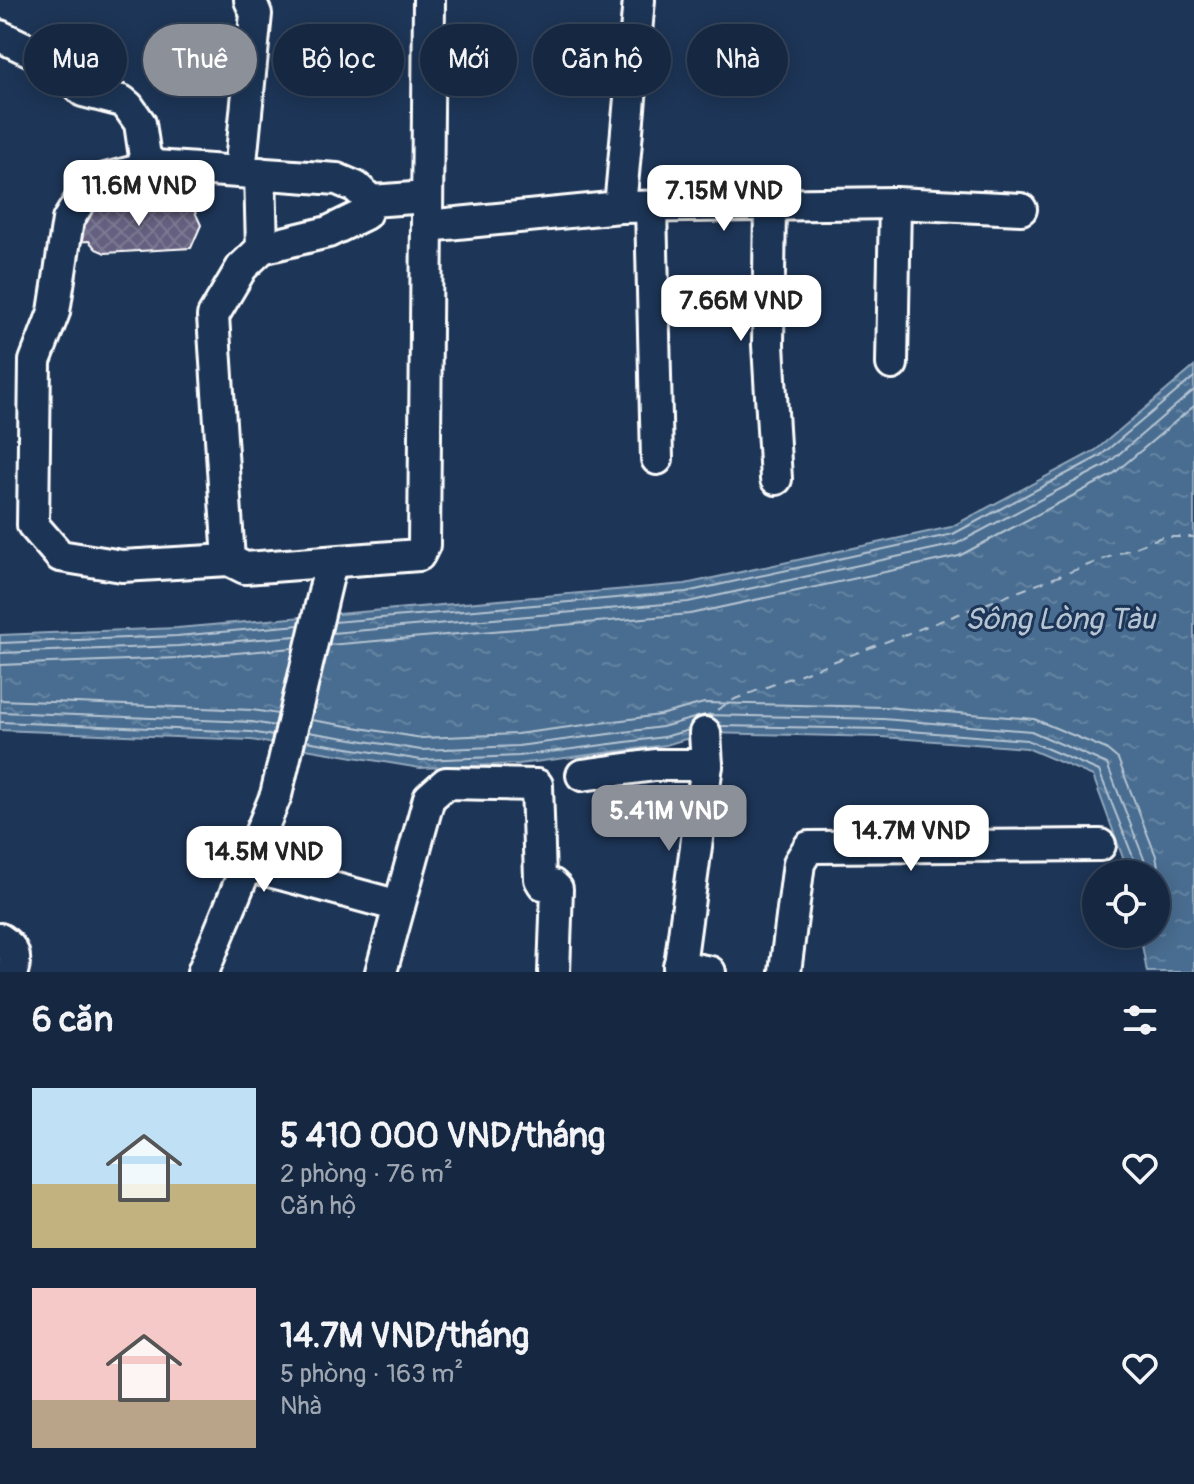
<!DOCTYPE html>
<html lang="vi">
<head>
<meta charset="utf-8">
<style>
  :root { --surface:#162841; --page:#1f3048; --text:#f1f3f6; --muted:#9ea6b1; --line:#35445a; --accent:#8c9099 }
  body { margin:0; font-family:Pangolin,sans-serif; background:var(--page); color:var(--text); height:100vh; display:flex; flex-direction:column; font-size:30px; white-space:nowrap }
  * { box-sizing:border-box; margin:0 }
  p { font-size:26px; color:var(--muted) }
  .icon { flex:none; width:44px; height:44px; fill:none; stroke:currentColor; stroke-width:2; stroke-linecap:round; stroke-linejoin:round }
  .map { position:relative; height:972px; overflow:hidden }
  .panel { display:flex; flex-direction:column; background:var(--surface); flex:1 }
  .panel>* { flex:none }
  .guide { position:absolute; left:24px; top:24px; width:1146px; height:72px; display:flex; gap:16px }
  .tools { position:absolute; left:1082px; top:860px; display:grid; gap:16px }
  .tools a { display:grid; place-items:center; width:88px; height:88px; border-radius:50%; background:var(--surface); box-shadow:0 4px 20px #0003,0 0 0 2px var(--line); font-size:40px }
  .price { position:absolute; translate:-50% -68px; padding:0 18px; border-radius:16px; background:#fff; color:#222; font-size:26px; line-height:52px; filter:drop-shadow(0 2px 4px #0008) }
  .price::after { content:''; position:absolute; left:50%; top:48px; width:24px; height:18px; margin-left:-12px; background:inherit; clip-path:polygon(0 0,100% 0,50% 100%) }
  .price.selected { background:var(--accent); color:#fff }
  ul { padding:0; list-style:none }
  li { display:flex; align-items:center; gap:24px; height:200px; padding:0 32px }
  li span { display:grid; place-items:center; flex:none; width:224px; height:160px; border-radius:0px; color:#555 }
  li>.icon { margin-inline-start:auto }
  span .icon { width:96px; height:96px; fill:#fffc; stroke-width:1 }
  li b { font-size:34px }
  h2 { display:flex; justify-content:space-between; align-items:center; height:96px; padding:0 32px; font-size:34px }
  .pill { padding:0 28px; border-radius:36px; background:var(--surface); box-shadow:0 4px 20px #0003,0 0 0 2px var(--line); font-size:28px; line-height:72px }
  .pill.selected { background:var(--accent); color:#fff }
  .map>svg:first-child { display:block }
  .water { fill:url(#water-ripples); stroke:#92a7bc; stroke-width:2 }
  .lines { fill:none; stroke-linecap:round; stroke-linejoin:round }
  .shore { stroke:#b6c5d3; stroke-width:2 }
  .ferry { stroke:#b6c5d3; stroke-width:2; stroke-dasharray:10 8; stroke-linecap:butt }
  .building { fill:url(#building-cross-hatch); stroke:#fff; stroke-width:2 }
  .minor-casing { stroke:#fff; stroke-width:36 }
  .minor { stroke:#1d3557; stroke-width:30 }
  .labels { text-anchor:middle; stroke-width:6; stroke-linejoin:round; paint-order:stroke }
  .water-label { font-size:30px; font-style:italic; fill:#b6c5d3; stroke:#1d3557 }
</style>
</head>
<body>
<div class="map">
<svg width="1194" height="972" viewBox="0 0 1194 972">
  <defs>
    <pattern id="water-ripples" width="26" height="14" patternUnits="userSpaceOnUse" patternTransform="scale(2)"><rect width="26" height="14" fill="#496d90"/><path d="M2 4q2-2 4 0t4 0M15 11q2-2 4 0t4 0" fill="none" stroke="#6483a1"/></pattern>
    <pattern id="building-cross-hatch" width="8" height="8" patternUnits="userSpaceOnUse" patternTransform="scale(2)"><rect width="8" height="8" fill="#656180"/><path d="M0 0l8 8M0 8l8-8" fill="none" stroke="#7c7993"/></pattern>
  </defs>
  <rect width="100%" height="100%" fill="#1d3557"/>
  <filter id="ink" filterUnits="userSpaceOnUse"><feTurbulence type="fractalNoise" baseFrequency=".0125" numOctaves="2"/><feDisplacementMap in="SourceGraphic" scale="16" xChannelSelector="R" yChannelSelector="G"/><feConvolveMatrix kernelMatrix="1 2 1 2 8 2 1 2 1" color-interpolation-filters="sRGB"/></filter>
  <g filter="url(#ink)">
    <path class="water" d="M1194,367V972H1147L1140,934H1156V874H1129L1093,776L1027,748L882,737L705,733L666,745L519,764L420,768L251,740L0,730V635L177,628L685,584L951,527L1096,450Z"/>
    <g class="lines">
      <g class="shore">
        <path d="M334,622L686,592L953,534L1100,456L1194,377"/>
        <path d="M332,633L688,602L956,544L1106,465L1194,390"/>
        <path d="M0,643L177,636L299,625"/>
        <path d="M329,645L690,614L959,556L1112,475L1194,406"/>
        <path d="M0,653L178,646L296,636"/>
        <path d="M0,665L178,658L293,648"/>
        <path d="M0,700L252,710L278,714"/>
        <path d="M0,712L252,722L275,726"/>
        <path d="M311,720L422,738L517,734L660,715L704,703L884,707L1034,719L1106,749L1118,759L1156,856L1159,871L1156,885"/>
        <path d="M0,722L251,732L273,736"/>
        <path d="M720,726L883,729L1027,740L1099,771L1135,862L1136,874"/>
        <path d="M308,732L421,750L518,746L662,727L705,715L883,719L1031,731L1107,764L1144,859L1146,874"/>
        <path d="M306,741L421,760L519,756L664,737L689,730"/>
      </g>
      <path class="ferry" d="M705,721V717L735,699L1162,537H1194"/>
    </g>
    <path class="building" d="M191,203L201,225L191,248L105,253L96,249L89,241L72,242L71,221L87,222L91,213L102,207Z"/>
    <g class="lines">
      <defs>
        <g id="minor">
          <path d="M0,36L54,62L83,91L122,101L128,106L140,123L145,157L155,166L337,179L356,187L371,201"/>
          <path d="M155,166L91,183L68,220L54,312L35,361L33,525L60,556L122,566L229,560"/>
          <path d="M240,172L256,14L250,0"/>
          <path d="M260,173L262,248"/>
          <path d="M427,197L371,201L365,214L328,232L262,248L242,267L213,316L229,560L245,568L419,555L424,545L429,0"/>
          <path d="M770,206L768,345L776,479"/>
          <path d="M620,207L639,0"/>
          <path d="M651,207L657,459"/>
          <path d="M427,226L620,207L895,203L1021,209"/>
          <path d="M892,364L895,203"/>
          <path d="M582,775L655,765H707"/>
          <path d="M247,865L399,906"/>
          <path d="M0,939C14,948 17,956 12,972"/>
          <path d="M679,966L710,972"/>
          <path d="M203,972L276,795L331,563"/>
          <path d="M381,972L429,798L446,783L537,785L540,879L543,884L553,885L557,889L554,972"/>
          <path d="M679,972L707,765L705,733"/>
          <path d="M785,972L799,863L809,847L1100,845"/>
        </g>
      </defs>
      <use href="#minor" class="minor-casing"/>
      <use href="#minor" class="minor"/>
    </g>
  </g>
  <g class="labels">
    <g class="water-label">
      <text x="1060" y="629">Sông Lòng Tàu</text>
    </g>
  </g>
</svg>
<div class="tools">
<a><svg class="icon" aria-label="locate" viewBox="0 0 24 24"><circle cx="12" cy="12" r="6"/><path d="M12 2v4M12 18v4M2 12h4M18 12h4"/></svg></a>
</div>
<b class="price" style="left:139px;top:228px">11.6M VND</b>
<b class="price" style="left:724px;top:233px">7.15M VND</b>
<b class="price" style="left:741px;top:343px">7.66M VND</b>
<b class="price selected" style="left:669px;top:853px">5.41M VND</b>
<b class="price" style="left:911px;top:873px">14.7M VND</b>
<b class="price" style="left:264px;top:894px">14.5M VND</b>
<div class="guide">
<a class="pill">Mua</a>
<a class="pill selected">Thuê</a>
<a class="pill">Bộ lọc</a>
<a class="pill">Mới</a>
<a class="pill">Căn hộ</a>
<a class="pill">Nhà</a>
</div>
</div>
<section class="panel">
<h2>6 căn<svg class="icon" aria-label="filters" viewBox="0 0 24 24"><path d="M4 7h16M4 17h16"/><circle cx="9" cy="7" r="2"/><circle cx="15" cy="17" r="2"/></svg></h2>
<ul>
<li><span style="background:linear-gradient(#bfe0f5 60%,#c2b280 0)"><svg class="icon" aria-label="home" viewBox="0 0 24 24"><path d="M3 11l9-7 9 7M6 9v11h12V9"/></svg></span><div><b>5 410 000 VND/tháng</b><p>2 phòng · 76 m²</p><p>Căn hộ</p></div><svg class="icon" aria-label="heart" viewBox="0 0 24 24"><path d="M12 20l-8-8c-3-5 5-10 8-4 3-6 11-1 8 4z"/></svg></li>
<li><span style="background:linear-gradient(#f6c9c9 70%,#b9a48a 0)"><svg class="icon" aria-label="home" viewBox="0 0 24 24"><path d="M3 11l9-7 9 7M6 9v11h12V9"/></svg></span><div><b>14.7M VND/tháng</b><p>5 phòng · 163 m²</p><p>Nhà</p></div><svg class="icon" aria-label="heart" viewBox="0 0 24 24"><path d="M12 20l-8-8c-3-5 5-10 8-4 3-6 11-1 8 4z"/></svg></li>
</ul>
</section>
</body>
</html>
